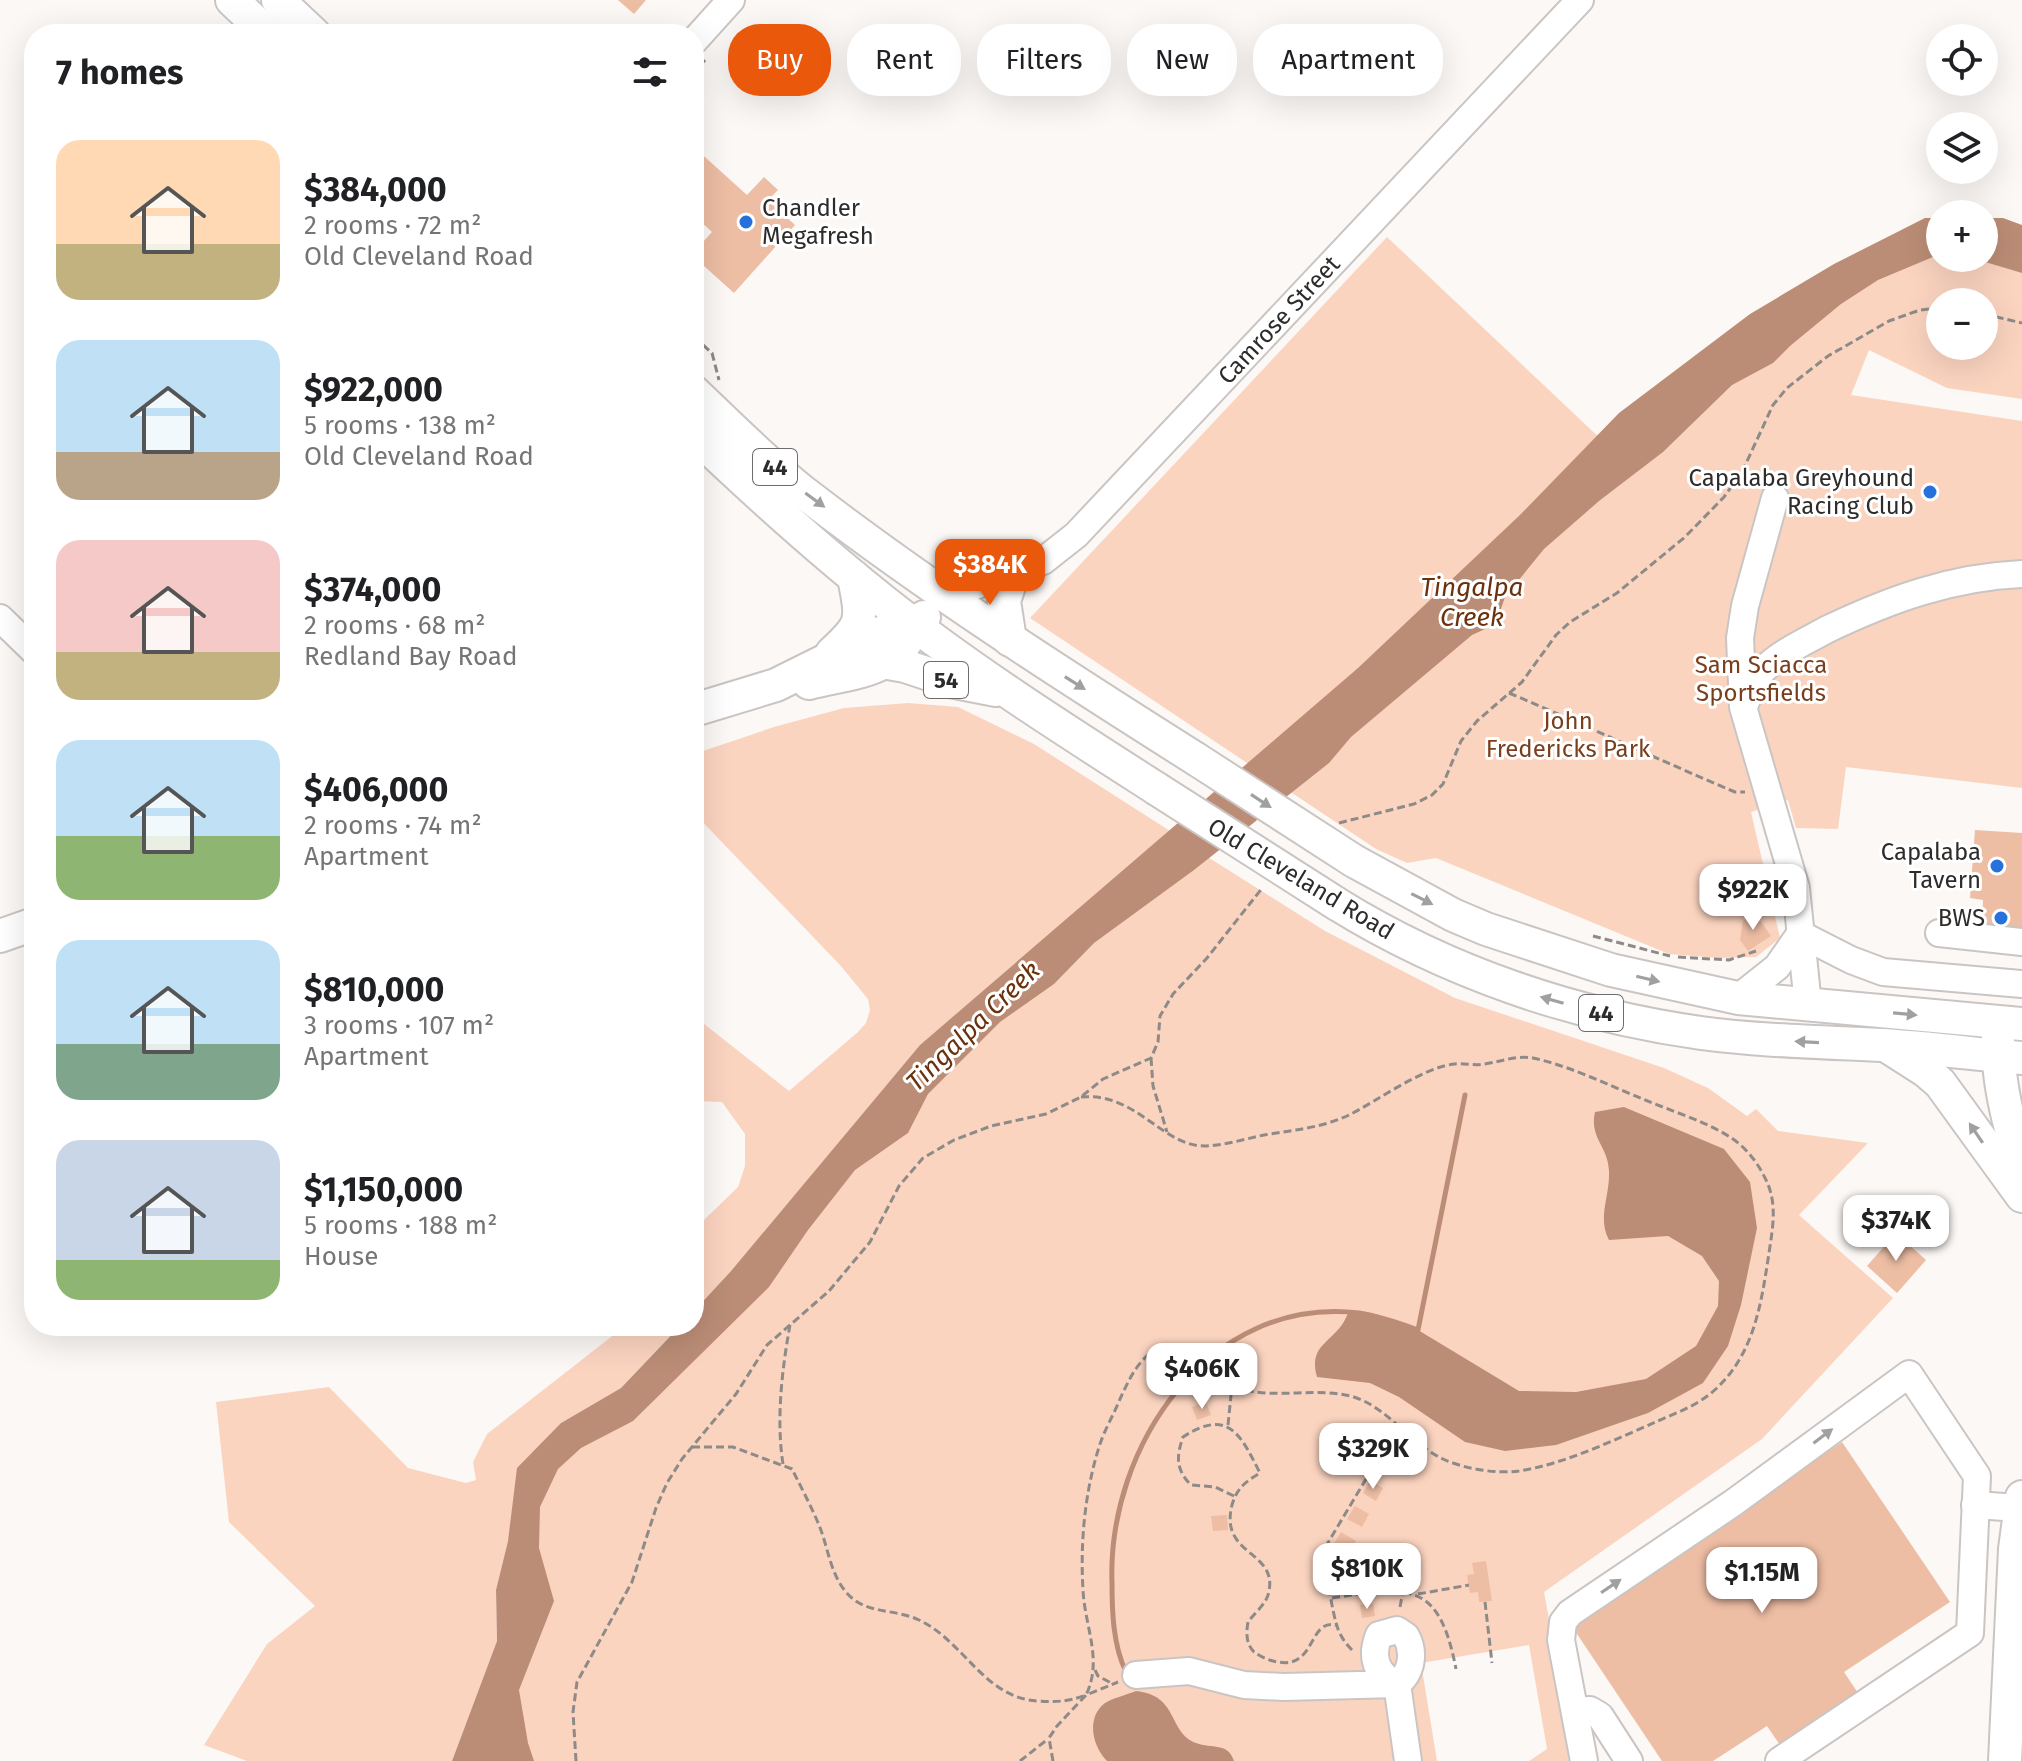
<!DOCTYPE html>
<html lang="en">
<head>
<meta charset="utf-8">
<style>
  :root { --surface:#fff; --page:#f6f6f6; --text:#202124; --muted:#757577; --accent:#ea580c }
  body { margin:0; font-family:"Fira Sans",sans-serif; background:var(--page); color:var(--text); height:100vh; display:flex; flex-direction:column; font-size:30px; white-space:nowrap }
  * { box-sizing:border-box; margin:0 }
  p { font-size:26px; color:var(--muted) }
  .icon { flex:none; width:44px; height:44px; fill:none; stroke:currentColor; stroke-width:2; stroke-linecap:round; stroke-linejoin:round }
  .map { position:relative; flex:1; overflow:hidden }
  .panel { position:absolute; left:24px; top:24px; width:680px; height:1312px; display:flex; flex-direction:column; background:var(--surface); border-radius:32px; box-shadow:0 8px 32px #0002 }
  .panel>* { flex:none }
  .top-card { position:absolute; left:728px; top:24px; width:760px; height:72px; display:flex; gap:16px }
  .controls { position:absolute; left:1926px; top:24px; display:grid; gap:16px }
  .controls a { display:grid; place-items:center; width:72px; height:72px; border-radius:50%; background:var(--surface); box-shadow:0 8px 32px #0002; font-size:40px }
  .price { position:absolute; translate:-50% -68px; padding:0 18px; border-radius:16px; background:#fff; color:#222; font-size:26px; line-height:52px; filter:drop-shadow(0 2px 4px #0008) }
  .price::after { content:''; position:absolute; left:50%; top:48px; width:24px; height:18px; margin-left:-12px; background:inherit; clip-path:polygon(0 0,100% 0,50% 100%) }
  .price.current { background:var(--accent); color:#fff }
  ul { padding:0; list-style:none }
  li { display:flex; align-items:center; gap:24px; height:200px; padding:0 32px }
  li span { display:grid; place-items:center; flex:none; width:224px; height:160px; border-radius:24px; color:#555 }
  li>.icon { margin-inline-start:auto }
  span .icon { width:96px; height:96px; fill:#fffc; stroke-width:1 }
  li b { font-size:34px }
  h2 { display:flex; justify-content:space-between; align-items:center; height:96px; padding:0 32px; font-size:34px }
  .chip { padding:0 28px; border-radius:32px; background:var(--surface); box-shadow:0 8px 32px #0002; font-size:28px; line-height:72px }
  .chip.current { background:var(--accent); color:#fff }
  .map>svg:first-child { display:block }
  .green { fill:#fbd4c0; fill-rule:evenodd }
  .water { fill:#bb8d76 }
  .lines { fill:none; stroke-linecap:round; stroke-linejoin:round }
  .stream { stroke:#bb8d76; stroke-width:5 }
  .building { fill:#edbda4 }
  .minor-casing { stroke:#cac5c3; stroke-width:30 }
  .major-casing { stroke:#cac5c3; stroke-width:36 }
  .path { stroke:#8d8a88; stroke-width:3; stroke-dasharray:8 4; stroke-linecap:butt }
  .minor { stroke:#fff; stroke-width:26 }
  .major { stroke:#fff; stroke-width:32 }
  .major-bridge-casing { stroke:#cac5c3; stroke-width:36; stroke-linecap:butt }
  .major-bridge { stroke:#fff; stroke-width:32 }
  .oneway { fill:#a1a0a0 }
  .poi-dot { fill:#2771dd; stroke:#fff; stroke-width:3 }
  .labels { text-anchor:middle; stroke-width:6; stroke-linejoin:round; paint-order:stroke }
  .shield { fill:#fff; stroke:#6d6b6b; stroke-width:2 }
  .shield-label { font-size:22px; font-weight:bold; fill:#2e2c2b }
  .poi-label { font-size:24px; fill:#2e2c2b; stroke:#fff; text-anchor:end }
  .street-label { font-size:24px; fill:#2e2c2b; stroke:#fff }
  .park-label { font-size:24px; fill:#793e1b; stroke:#fff }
  .water-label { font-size:26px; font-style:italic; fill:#6b310c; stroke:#fff }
</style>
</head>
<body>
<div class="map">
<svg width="2022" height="1761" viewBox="0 0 2022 1761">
  <rect width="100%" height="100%" fill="#fcf8f5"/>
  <g class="green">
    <path d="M1940,236V258H1984L2022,245V399L1947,388L1869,350L1851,395L2022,421V788L1846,767L1838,829L1796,828L1788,800L1751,812L1780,938L1756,957L1719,958L1669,954L1436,858L1407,863L1376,849L1030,618L1387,237L1622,459L1668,417ZM1940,302H1984V346H1940Z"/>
    <path d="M908,703L958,707L1034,744L1170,831L920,1045L731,1271L694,1311V1220H704L738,1187L745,1166V1134L722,1102L694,1101V1016L789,1091L858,1032L866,1023L870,1010L868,999L840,965L694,813V754L774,727L844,708Z"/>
    <path d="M1187,844L1325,931L1455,998L1664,1068L1708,1088L1747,1116L1756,1109L1778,1131L1868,1143L1799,1215L1893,1298L1762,1439L1544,1592L1575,1761H1529L1547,1749L1529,1645L1421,1663L1437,1761H501L539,1474L620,1413L873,1122Z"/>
    <path d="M625,1326H680L621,1388L561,1423L508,1541L496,1590L497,1641L452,1761H247L204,1745L267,1644L315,1606L229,1522L216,1402L329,1387L408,1468L466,1483L476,1480L473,1462L487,1434Z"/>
  </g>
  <g class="water">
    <path d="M1925,218H1940V254L1878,280L1841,304L1790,346L1773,363L1732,385L1663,452L1599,501L1544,549L1505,597L1496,624L1472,635L1351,737L1329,763L1194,870L1094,943L1054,984L1000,1022L928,1094L908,1133L855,1170L808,1230L769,1287L633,1421L581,1448L558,1469L540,1507L539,1548L554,1601L519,1690L528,1743L534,1761H452L497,1641L496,1590L508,1541L517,1468L561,1423L621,1388L680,1326H694V1311L731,1271L920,1045L1358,668L1521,514L1619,413L1750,314L1834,264Z"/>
    <path d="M1984,218H2003L2022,225V273L1972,258H1984Z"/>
    <path d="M1624,1107L1724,1149L1750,1182L1757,1228L1741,1305L1728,1346L1703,1383L1648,1413L1556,1445L1505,1451L1465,1442L1399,1397L1370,1383L1317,1377C1307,1342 1337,1343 1348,1313L1394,1321L1418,1330L1519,1391L1576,1392L1646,1379L1696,1346L1718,1306L1719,1281L1702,1256L1668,1236L1609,1240C1597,1218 1610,1196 1609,1172C1609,1147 1589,1138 1595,1112Z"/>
    <path d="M1136,1691C1179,1695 1168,1733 1196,1743C1212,1749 1228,1742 1234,1761H1107C1092,1746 1086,1717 1105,1703C1113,1698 1126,1695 1136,1691Z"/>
  </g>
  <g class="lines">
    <path class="stream" d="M1126,1672C1113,1645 1112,1612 1112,1583C1107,1447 1209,1295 1359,1313C1379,1316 1399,1323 1418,1330L1465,1095"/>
  </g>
  <g class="building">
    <path d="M618,0H646L634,14Z"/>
    <path d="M696,149L747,195L764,177L778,190L768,200L795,225L734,293L694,257V252L712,232L698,219L694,224V152Z"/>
    <path d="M1975,830L2022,833V928L1982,925L1983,900L1970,898Z"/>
    <path d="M1755,913L1771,936L1748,951L1740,940L1743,921Z"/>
    <path d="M1896,1233L1926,1260L1897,1293L1867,1266Z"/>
    <path d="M1206,1402L1211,1415L1197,1420L1192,1407Z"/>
    <path d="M1842,1442L1950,1602L1844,1672L1858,1693L1780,1745L1767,1726L1713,1761H1662L1569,1622Z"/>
    <path d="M1370,1481L1383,1488L1376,1501L1363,1493Z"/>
    <path d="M1355,1506L1369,1514L1362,1527L1347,1519Z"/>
    <path d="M1227,1515L1228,1530L1213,1531L1211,1516Z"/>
    <path d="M1341,1532L1356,1541L1347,1556L1332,1547Z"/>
    <path d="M1486,1561L1492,1601L1479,1602L1478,1592L1470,1593L1467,1575L1474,1574L1472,1563Z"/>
    <path d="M1373,1604L1375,1616L1362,1618L1360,1605Z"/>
  </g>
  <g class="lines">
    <defs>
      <g id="minor">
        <path d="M694,41L731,0"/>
        <path d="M1775,498L1745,606L1740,638L1743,707L1796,888L1808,1005"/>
        <path d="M949,598L969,588L1043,561L1076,535L1580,0"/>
        <path d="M0,618L34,651"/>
        <path d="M1745,704C1749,694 1754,680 1761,672C1781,652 1804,642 1828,629C1891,599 1952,577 2022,574"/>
        <path d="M1939,933L2022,942"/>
        <path d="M1800,934L1851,960L1883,972L2022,984"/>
        <path d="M1738,998L1777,967L1800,934"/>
        <path d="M1975,1505L2019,1508"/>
        <path d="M1136,1675L1189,1671L1244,1685L1284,1687L1397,1684C1412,1673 1415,1652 1406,1636L1397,1630L1379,1635C1370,1657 1376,1675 1397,1684"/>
        <path d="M1397,1684L1408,1761"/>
        <path d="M1575,1711L1590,1710L1600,1716L1629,1761"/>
        <path d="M1584,1761L1561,1640L1563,1622L1570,1613L1733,1503L1909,1374L1977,1476L1970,1633L1779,1761"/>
      </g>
      <g id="major">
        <path d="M232,0L268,34"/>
        <path d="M278,0L314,34"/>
        <path d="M694,392C731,427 767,464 807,495C932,591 1063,675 1196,759"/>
        <path d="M694,434C756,493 819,550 886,603C972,671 1065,730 1157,789"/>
        <path d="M1010,640L1004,601L1013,574"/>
        <path d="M832,653C865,623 862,620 854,577"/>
        <path d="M888,663L905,666L950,681L996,690"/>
        <path d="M809,683C851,672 899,673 914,624"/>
        <path d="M694,710L776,685L887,630L914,624L924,617"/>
        <path d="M1354,861L1453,915L1486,929L1611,970L1738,998L2022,1024"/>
        <path d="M1337,904C1447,972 1573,1015 1701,1033C1761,1041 1822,1042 1883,1045C1929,1048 1976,1054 2022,1058"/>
        <path d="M0,936L34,924"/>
        <path d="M1998,1034C1997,1077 2008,1124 2022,1165"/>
        <path d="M1890,1048L1926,1071L1940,1083L2022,1196"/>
        <path d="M2005,1761L2015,1549L2022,1497"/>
      </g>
    </defs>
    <use href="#minor" class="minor-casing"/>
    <use href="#major" class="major-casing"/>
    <g class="path">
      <path d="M694,72L705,60"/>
      <path d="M1984,314L2022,323"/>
      <path d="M694,337L712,353L719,380"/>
      <path d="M1738,478L1758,489"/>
      <path d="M1509,693C1585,725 1659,760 1735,792H1745"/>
      <path d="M1339,823L1414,804L1432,795L1443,784L1461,741L1477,721L1522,682L1556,635L1570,622L1617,593L1685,537L1724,497L1742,472L1773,405L1787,388L1828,356L1889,321L1920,310L1940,308"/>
      <path d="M1593,936L1670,956"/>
      <path d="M1678,957L1729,960L1756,951"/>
      <path d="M1151,1058L1153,1086L1167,1132"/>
      <path d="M1228,1425L1232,1385"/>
      <path d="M692,1447H733L792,1469C801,1487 811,1506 819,1525C828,1547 830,1573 846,1592C865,1615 894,1608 919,1620C964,1641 984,1698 1038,1701C1056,1702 1068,1702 1086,1695C1103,1660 1085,1628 1083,1590C1080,1542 1085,1490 1100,1444C1105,1429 1114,1414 1120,1399C1128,1382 1136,1363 1153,1351C1181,1332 1205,1373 1228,1384C1268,1403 1313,1385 1354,1397C1388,1408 1411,1444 1443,1459C1465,1469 1495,1474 1519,1471C1565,1464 1616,1439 1658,1421C1676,1413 1695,1406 1710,1394C1754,1358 1761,1305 1769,1253C1773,1226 1778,1201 1764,1176C1757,1162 1746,1148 1733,1139C1706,1121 1673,1112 1643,1099C1608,1085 1570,1066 1533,1058C1515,1055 1501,1062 1484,1064C1475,1066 1465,1063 1455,1064C1423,1067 1379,1100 1349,1115C1322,1128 1293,1130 1264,1135C1245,1139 1226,1145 1206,1146C1162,1147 1137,1092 1081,1097"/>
      <path d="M783,1464C776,1420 782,1369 790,1325"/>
      <path d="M1234,1496L1215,1487L1191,1485C1176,1470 1176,1457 1183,1437C1229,1407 1241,1436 1260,1473C1245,1482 1237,1488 1232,1505C1219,1556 1277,1550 1269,1591C1267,1604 1255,1612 1248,1622C1246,1633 1246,1644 1254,1652C1261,1657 1270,1661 1278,1662C1316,1669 1308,1619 1336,1625"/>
      <path d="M1418,1594L1469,1585"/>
      <path d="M1332,1598C1410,1586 1439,1581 1456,1669"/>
      <path d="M1485,1602L1492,1663"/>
      <path d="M1400,1607L1403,1591"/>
      <path d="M1352,1650C1346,1644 1341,1637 1338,1629C1332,1613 1324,1562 1326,1546L1366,1479"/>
      <path d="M1095,1670L1098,1676L1113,1684"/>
      <path d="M576,1761L573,1712L577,1682L632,1582L656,1508L667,1483L682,1459L736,1394L767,1345L829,1291L870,1242L899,1186L923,1158L954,1140L991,1126L1046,1114L1081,1097L1103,1079L1151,1058L1158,1042L1160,1016L1173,994L1207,958L1263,887"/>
      <path d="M1020,1761L1048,1739"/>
      <path d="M1053,1761L1049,1738L1057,1726L1086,1695L1118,1682"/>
    </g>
    <use href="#minor" class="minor"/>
    <use href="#major" class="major"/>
    <defs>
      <g id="major-bridge">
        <path d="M1196,759L1354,861"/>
        <path d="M1157,789L1337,904"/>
      </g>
    </defs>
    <use href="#major-bridge" class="major-bridge-casing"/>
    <use href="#major-bridge" class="major-bridge"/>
  </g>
  <defs><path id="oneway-solid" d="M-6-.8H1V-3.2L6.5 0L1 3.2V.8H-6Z" transform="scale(2)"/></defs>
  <g class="oneway">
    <use href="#oneway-solid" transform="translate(815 500) rotate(36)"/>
    <use href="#oneway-solid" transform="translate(1075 683) rotate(32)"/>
    <use href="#oneway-solid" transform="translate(1261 801) rotate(33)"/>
    <use href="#oneway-solid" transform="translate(1422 899) rotate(27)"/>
    <use href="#oneway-solid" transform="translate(1648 979) rotate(13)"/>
    <use href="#oneway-solid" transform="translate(1552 1000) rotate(-164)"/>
    <use href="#oneway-solid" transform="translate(1905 1014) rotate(5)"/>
    <use href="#oneway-solid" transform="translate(1807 1042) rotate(-177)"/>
    <use href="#oneway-solid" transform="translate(1976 1133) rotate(-124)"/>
    <use href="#oneway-solid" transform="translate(1823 1436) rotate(-37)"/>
    <use href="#oneway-solid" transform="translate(1611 1586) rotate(-34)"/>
  </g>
  <g class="poi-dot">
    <circle cx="746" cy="222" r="8"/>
    <circle cx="1930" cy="492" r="8"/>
    <circle cx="1997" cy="866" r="8"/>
    <circle cx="2001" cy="918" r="8"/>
  </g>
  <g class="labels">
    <g class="shield">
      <rect x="753" y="449" width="44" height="36" rx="6"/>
      <rect x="924" y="662" width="44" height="36" rx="6"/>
      <rect x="1579" y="995" width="44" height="36" rx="6"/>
    </g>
    <g class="shield-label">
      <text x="775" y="475">44</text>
      <text x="946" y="688">54</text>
      <text x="1601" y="1021">44</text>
    </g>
    <g class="poi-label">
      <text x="762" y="216" text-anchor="start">Chandler<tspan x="762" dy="28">Megafresh</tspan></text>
      <text x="1914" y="486">Capalaba Greyhound<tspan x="1914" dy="28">Racing Club</tspan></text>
      <text x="1981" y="860">Capalaba<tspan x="1981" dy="28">Tavern</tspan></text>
      <text x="1985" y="926">BWS</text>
    </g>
    <g class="street-label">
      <text transform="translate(1279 320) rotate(-47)" y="8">Camrose Street</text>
      <text transform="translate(1301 879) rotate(31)" y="8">Old Cleveland Road</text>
    </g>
    <g class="park-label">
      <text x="1761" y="673">Sam Sciacca<tspan x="1761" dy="28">Sportsfields</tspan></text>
      <text x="1568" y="729">John<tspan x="1568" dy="28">Fredericks Park</tspan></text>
    </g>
    <g class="water-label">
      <text x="1472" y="596">Tingalpa<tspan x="1472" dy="30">Creek</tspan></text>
      <text transform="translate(973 1026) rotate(-44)" y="9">Tingalpa Creek</text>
    </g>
  </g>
</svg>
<div class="controls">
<a><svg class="icon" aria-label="locate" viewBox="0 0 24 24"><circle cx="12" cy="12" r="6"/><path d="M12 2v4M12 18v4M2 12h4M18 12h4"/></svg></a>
<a><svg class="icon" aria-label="layers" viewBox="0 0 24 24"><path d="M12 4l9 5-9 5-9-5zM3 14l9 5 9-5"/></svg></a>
<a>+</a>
<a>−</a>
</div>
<b class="price current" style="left:990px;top:607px">$384K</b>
<b class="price" style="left:1753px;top:932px">$922K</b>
<b class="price" style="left:1896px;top:1263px">$374K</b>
<b class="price" style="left:1202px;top:1411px">$406K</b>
<b class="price" style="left:1373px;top:1491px">$329K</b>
<b class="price" style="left:1367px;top:1611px">$810K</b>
<b class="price" style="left:1762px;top:1615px">$1.15M</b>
<div class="top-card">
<a class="chip current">Buy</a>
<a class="chip">Rent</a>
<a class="chip">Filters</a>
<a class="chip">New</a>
<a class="chip">Apartment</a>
</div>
<section class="panel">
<h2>7 homes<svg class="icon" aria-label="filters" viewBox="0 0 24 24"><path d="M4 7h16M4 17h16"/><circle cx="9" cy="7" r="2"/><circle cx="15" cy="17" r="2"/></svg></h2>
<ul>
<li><span style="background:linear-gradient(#ffd9b3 65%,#c2b280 0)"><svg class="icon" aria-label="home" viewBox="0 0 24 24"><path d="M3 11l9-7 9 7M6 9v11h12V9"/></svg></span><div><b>$384,000</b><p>2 rooms · 72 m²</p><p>Old Cleveland Road</p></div></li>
<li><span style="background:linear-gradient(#bfe0f5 70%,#b9a48a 0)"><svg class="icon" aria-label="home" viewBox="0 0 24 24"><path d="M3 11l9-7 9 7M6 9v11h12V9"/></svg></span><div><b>$922,000</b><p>5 rooms · 138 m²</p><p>Old Cleveland Road</p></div></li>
<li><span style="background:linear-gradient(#f6c9c9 70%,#c2b280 0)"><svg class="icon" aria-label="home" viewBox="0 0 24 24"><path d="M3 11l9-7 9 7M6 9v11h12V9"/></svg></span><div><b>$374,000</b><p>2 rooms · 68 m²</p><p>Redland Bay Road</p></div></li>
<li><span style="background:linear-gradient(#bfe0f5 60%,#8fb573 0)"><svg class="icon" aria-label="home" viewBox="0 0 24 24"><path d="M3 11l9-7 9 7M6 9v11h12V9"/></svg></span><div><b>$406,000</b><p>2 rooms · 74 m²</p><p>Apartment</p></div></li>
<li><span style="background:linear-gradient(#bfe0f5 65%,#7fa58c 0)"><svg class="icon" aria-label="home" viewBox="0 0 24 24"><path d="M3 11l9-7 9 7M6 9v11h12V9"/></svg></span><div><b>$810,000</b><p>3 rooms · 107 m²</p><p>Apartment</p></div></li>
<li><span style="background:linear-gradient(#c9d6e8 75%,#8fb573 0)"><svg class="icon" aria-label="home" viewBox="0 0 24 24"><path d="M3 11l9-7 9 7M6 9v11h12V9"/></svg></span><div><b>$1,150,000</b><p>5 rooms · 188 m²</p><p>House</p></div></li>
</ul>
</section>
</div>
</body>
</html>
